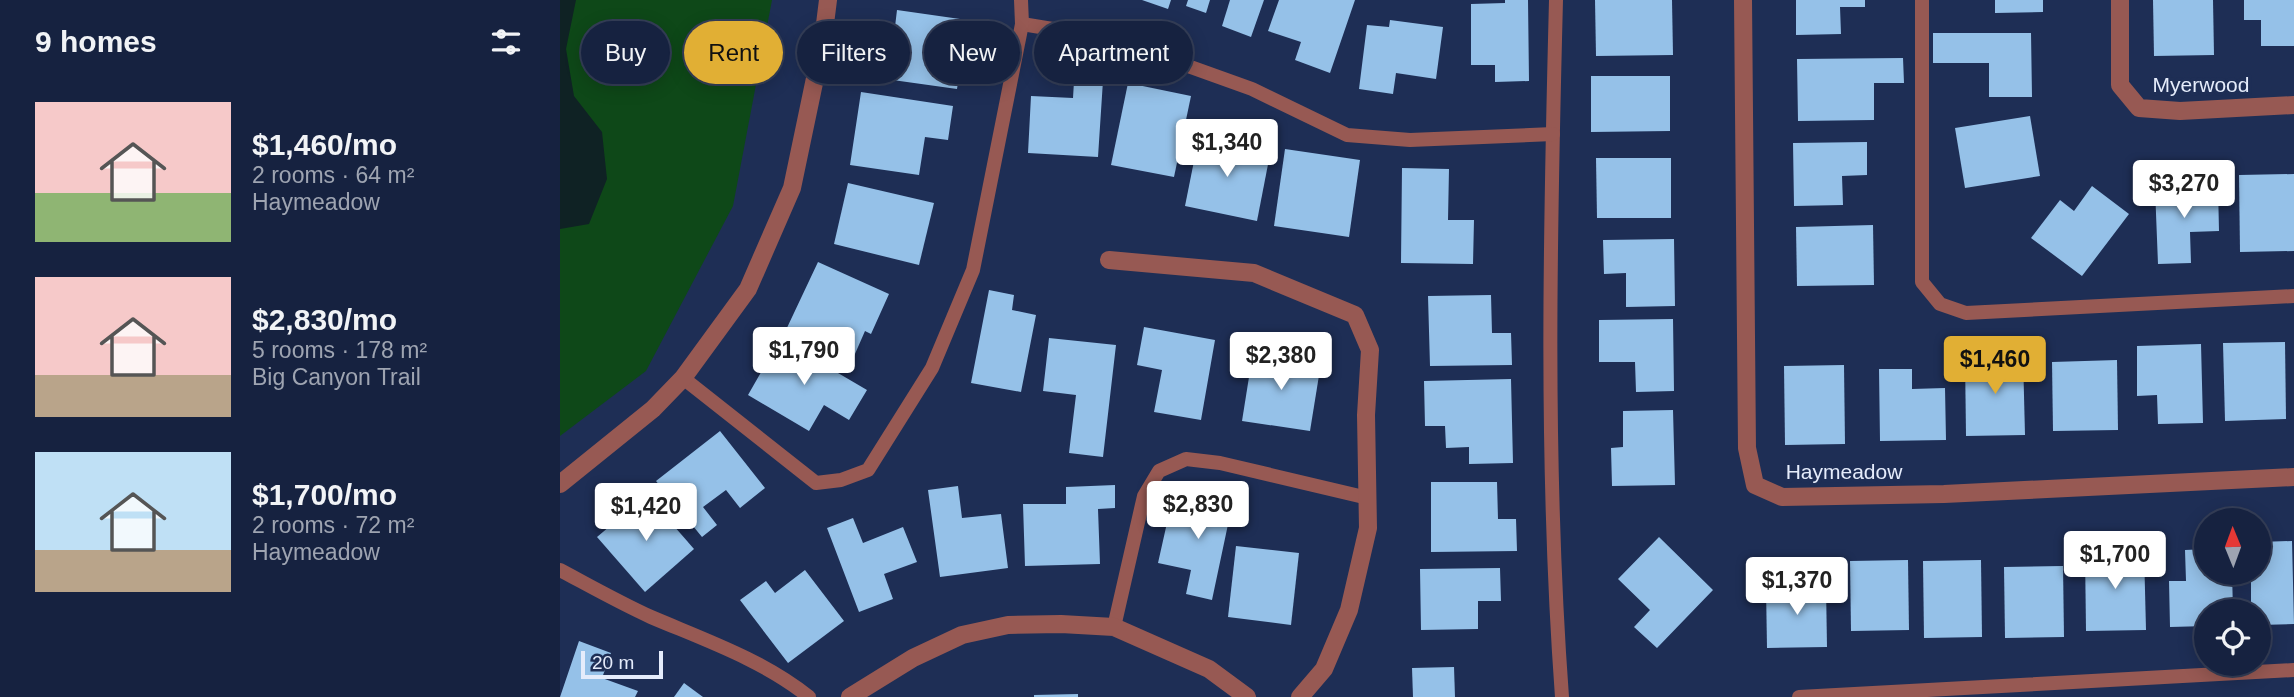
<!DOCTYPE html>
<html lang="en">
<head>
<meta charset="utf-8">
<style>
  :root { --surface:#162240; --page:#1f2a47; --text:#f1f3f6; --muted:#9ea4b1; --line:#353f59; --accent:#e1af34 }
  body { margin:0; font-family:Arial,sans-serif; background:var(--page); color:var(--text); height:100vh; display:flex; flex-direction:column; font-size:26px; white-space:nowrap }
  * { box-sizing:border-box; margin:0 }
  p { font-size:23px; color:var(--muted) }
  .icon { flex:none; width:38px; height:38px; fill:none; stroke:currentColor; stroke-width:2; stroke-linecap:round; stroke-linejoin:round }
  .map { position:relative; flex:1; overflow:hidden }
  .sheet { display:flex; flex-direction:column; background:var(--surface); width:560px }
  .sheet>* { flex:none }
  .top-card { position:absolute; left:21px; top:21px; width:665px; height:63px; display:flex; gap:14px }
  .needle { width:46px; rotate:359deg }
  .fabs { position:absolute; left:1634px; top:508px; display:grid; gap:14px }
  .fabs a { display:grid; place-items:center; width:77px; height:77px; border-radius:50%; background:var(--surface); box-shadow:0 4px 18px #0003,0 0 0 2px var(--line); font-size:35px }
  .scale { position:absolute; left:21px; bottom:18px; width:82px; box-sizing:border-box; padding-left:7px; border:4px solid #e5ecfb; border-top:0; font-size:19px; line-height:24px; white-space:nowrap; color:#e5ecfb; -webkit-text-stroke:5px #1e2e55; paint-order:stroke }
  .price { position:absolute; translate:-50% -60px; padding:0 16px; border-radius:7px; background:#fff; color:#222; font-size:23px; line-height:46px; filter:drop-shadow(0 2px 4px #0008) }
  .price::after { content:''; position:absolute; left:50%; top:42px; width:21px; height:16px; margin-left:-10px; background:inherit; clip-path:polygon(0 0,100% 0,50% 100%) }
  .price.selected { background:var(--accent); color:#111 }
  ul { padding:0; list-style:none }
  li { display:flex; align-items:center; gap:21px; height:175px; padding:0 35px }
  li span { display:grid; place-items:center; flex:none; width:196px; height:140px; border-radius:0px; color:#555 }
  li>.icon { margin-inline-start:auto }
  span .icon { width:84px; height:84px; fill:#fffc; stroke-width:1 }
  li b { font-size:30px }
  h2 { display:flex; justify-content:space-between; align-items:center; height:84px; padding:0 35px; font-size:30px }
  .chip { padding:0 24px; border-radius:32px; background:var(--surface); box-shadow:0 4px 18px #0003,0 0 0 2px var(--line); font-size:24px; line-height:63px }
  .chip.selected { background:var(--accent); color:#111 }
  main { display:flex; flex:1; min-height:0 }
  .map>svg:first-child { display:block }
  .green { fill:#0e4818 }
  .water { fill:#0f2224 }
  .building { fill:#95c1e8 }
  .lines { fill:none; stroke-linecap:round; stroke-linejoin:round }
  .service { stroke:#975953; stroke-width:14 }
  .minor { stroke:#975953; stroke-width:18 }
  .labels { text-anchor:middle; stroke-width:7; stroke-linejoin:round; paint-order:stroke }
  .street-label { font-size:21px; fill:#e5ecfb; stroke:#1e2e55 }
</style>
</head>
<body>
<main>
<section class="sheet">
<h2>9 homes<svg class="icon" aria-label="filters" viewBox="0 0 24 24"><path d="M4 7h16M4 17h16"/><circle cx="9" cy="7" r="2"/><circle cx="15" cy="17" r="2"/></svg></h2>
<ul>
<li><span style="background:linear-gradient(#f6c9c9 65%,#8fb573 0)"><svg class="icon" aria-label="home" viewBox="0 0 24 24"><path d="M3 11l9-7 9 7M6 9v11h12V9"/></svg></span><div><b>$1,460/mo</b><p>2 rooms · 64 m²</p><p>Haymeadow</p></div></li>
<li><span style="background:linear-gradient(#f6c9c9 70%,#b9a48a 0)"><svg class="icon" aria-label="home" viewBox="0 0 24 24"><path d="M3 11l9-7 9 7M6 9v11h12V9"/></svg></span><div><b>$2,830/mo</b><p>5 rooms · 178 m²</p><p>Big Canyon Trail</p></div></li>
<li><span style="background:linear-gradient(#bfe0f5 70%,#b9a48a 0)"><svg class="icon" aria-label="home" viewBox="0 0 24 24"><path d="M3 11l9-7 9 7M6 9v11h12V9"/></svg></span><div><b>$1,700/mo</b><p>2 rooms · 72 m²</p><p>Haymeadow</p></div></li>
</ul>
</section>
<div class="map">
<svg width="1734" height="697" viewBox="0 0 1734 697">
  <rect width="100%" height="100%" fill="#1e2e55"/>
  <path class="green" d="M0,0H212L173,206L86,371L0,436Z"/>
  <path class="water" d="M0,0H16L6,49L14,96L42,132L47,179L29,224L0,229Z"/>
  <g class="building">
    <path d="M582,0H611L608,9Z"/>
    <path d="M628,0H650L646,13L626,6Z"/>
    <path d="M670,0H704L691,37L662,26Z"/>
    <path d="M719,0H795L770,73L735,60L741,42L708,31Z"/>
    <path d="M945,0H968L969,81L935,82V65H911V4L945,3Z"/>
    <path d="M1035,0H1112L1113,55L1036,56Z"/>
    <path d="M1236,0H1305V7H1280L1281,34L1236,35Z"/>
    <path d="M1435,0H1483V12L1435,13Z"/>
    <path d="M1593,0H1653L1654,55L1594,56Z"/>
    <path d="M1684,0H1734V46H1701V20H1684Z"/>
    <path d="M337,10L407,20L397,89L304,76L311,31L334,35Z"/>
    <path d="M830,20L883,27L876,79L836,73L833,94L799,89L807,25L829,27Z"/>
    <path d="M1373,33H1471L1472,97H1429V63H1373Z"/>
    <path d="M516,48L545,50L538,157L468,153L471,96L513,98Z"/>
    <path d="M1343,58L1344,83H1314V120L1238,121L1237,59Z"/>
    <path d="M1031,76H1110V131L1031,132Z"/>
    <path d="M568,83L631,96L614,177L551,165Z"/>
    <path d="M301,92L393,106L388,140L365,137L359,175L290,165Z"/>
    <path d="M1470,116L1480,176L1405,188L1395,128Z"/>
    <path d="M639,136L710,154L697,221L625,206Z"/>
    <path d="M1307,142V175L1282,176L1283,205L1234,206L1233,143Z"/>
    <path d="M725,149L800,160L789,237L714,226Z"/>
    <path d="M1036,158H1111V218H1037Z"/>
    <path d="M842,168L889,169L888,220H914L913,264L841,263Z"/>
    <path d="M1734,174V251L1680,252L1679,175Z"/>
    <path d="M288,183L374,203L359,265L274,244Z"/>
    <path d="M1532,186L1569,214L1522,276L1471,238L1500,200L1514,211Z"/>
    <path d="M1658,186L1659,231L1630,232L1631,263L1598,264L1595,188Z"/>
    <path d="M1313,225L1314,285L1237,286L1236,227Z"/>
    <path d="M1114,239L1115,306L1066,307V273L1044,274L1043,240Z"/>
    <path d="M258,262L329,294L311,334L305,331L291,363L225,332Z"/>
    <path d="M429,290L454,295L452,310L476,315L461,392L411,383Z"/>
    <path d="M931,295L932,333H951L952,365L870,366L868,296Z"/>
    <path d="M1113,319L1114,391L1076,392L1075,362H1039V320Z"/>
    <path d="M584,327L655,340L641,420L594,412L602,370L577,365Z"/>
    <path d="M489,338L556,345L543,457L509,453L516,395L483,391Z"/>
    <path d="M220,339L307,390L289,420L264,405L249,431L188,395Z"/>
    <path d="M1725,342L1726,419L1665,421L1663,343Z"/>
    <path d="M1641,344L1643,423L1598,424L1597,395L1577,396V346Z"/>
    <path d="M693,352L761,363L750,431L682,421Z"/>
    <path d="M1463,356L1465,435L1406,436L1405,357Z"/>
    <path d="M1557,360L1558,430L1493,431L1492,362Z"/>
    <path d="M1284,365L1285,444L1225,445L1224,366Z"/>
    <path d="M1319,369H1352V389L1385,388L1386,440L1320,441Z"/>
    <path d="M951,379L953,463L909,464V447L886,448L885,426H865L864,381Z"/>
    <path d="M1113,410L1115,485L1052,486L1051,448L1063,447V411Z"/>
    <path d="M160,431L205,488L180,508L166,490L143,507L157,525L142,537L96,481Z"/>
    <path d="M871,482H937L938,519H956L957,551L871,552Z"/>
    <path d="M555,485V508L538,509L540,564L465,566L463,504H506V487Z"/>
    <path d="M398,486L402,518L441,514L448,568L380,577L368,490Z"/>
    <path d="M642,489L674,496L652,600L626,594L631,570L598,563L611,505L637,510Z"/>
    <path d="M87,495L134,549L85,592L37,537Z"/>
    <path d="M293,518L303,543L343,527L357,562L324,574L333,599L299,612L267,528Z"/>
    <path d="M1099,537L1153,590L1097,648L1074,627L1090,610L1058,579Z"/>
    <path d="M1732,541L1734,624L1699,625V611H1691V572H1699V542Z"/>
    <path d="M676,546L739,553L731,625L668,617Z"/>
    <path d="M1647,549V572H1672L1673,611H1647V626L1610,627L1609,581H1626L1625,550Z"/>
    <path d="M1584,551L1586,630L1526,631L1525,552Z"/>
    <path d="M1348,560L1349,630L1291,631L1290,561Z"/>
    <path d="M1421,560L1422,637L1364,638L1363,561Z"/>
    <path d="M1503,566L1504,637L1445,638L1444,567Z"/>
    <path d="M940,568L941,601H918V629L861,630L860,569Z"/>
    <path d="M245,570L284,621L228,663L180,600L206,581L215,593Z"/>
    <path d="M1266,586L1267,647L1207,648L1206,587Z"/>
    <path d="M19,641L51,653L42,678L78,691L75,697H0Z"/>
    <path d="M894,667L895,697H853L852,668Z"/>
    <path d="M124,683L143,697H114Z"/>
    <path d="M518,694V697H474V695Z"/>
  </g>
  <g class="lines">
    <g class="service">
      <path d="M996,0C990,232 985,466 1002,697"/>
      <path d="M1362,0V282L1380,304L1406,313L1734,296"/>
      <path d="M462,24L517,33L600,56L692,89L787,135L850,140L993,134"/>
      <path d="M123,378L256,483L281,480L308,470L372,368L413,270L462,24L461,0"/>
      <path d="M0,570C30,586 60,603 91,617C145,640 203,660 249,697"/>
      <path d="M554,627L584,496L599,471L626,459L660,463L808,498"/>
      <path d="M1239,697L1734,670"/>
    </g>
    <g class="minor">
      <path d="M1183,0L1187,448L1195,485L1222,497L1384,494L1734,477"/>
      <path d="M1560,0V85L1579,108L1620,111L1734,105"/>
      <path d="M549,260L694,273L795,315L810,350L806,415L808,528L789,610L764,669L740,697"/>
      <path d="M0,484L93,409L123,378L188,289L232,188L263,40L268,0"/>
      <path d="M290,697L353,658L402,635L448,625L501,624L554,627L649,669L687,697"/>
    </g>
  </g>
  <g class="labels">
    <g class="street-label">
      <text x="1641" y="92">Myerwood</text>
      <text x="1284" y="479">Haymeadow</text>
    </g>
  </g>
</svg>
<div class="fabs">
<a><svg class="needle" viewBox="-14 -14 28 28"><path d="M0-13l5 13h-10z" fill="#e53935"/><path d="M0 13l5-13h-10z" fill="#9ea4b1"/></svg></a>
<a><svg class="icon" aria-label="locate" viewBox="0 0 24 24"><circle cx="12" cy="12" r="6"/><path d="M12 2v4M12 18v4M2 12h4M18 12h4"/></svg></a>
</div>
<div class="scale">20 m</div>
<b class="price" style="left:667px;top:179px">$1,340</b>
<b class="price" style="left:1624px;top:220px">$3,270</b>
<b class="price" style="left:244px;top:387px">$1,790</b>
<b class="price" style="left:721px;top:392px">$2,380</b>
<b class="price selected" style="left:1435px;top:396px">$1,460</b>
<b class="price" style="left:638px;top:541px">$2,830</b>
<b class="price" style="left:86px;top:543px">$1,420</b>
<b class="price" style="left:1555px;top:591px">$1,700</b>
<b class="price" style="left:1237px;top:617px">$1,370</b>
<div class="top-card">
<a class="chip">Buy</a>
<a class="chip selected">Rent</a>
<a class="chip">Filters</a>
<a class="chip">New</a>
<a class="chip">Apartment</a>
</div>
</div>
</main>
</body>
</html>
